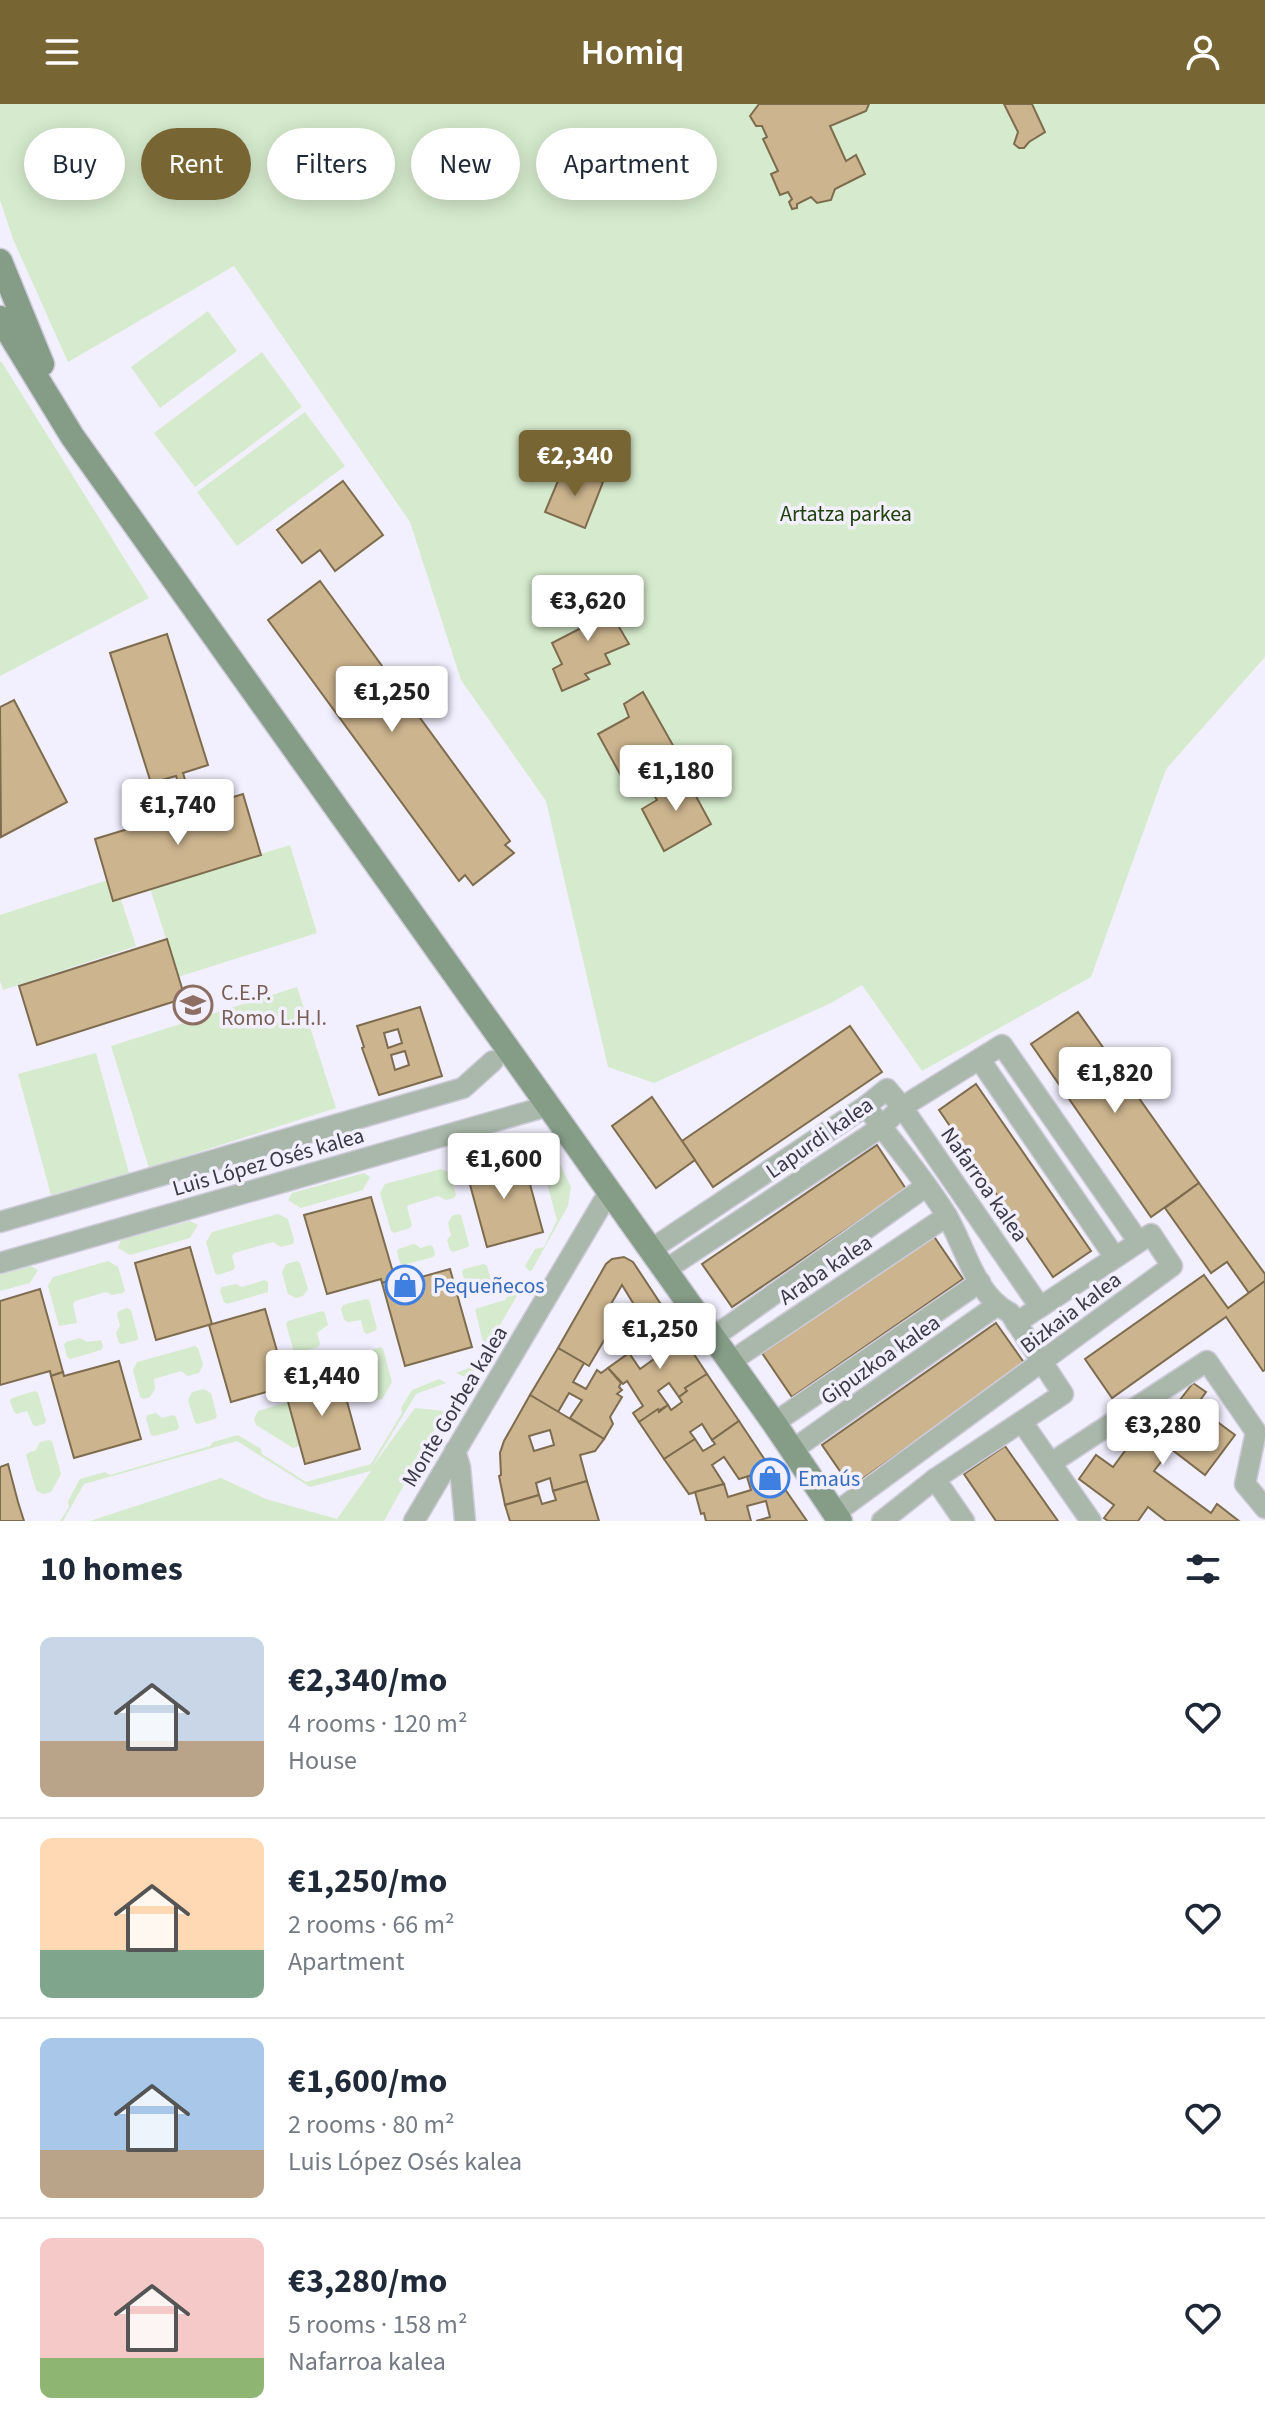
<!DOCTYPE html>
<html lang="en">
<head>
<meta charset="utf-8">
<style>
  :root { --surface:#fff; --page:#f2f2f3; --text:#1f2937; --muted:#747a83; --line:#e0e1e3; --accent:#776634 }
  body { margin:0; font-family:"Source Sans 3",sans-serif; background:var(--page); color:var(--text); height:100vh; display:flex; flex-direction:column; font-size:30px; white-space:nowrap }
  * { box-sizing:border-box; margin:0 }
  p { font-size:26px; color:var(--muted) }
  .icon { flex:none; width:44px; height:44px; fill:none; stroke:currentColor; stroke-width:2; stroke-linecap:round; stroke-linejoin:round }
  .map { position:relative; height:1417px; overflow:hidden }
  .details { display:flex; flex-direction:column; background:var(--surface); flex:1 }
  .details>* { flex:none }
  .top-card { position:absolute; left:24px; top:24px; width:800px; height:72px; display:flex; gap:16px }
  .price { position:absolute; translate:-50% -68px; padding:0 18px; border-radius:8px; background:#fff; color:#222; font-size:26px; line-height:52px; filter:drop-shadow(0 2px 4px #0008) }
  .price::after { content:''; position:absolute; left:50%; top:48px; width:24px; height:18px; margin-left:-12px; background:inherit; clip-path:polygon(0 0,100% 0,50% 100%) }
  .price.on { background:var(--accent); color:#fff }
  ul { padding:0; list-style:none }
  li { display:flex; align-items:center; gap:24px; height:200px; padding:0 40px }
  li+li { border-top:2px solid var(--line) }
  li span { display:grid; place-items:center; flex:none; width:224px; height:160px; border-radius:12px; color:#555 }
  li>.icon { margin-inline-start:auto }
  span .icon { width:96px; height:96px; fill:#fffc; stroke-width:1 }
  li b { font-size:34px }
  h2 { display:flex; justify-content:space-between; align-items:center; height:96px; padding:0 40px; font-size:34px }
  .chip { padding:0 28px; border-radius:36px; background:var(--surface); box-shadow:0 4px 20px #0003; font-size:28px; line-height:72px }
  .chip.on { background:var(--accent); color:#fff }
  header { display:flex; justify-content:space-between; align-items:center; height:104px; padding:0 40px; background:var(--accent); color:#fff; font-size:36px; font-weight:600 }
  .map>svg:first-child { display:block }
  .green { fill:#d6ebcd }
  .building { fill:#ccb48e; stroke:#7e6c4e; stroke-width:2; fill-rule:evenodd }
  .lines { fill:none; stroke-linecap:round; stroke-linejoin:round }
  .street-casing { stroke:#cecbda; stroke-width:23 }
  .secondary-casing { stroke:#cecbda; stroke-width:27 }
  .street { stroke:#a9b8aa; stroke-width:20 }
  .secondary { stroke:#859c87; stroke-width:24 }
  .labels { text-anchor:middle; stroke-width:7; stroke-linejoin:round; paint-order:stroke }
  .park-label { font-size:22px; fill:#20410b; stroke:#f2effe }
  .education-label { font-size:22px; fill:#785e54; stroke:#f2effe; text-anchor:start }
  .street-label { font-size:22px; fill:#3d3a48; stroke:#f2effe }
  .shop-label { font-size:22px; fill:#366cbe; stroke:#f2effe; text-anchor:start }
</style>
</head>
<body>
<header><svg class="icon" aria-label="menu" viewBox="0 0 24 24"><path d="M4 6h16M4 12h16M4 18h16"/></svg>Homiq<svg class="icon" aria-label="person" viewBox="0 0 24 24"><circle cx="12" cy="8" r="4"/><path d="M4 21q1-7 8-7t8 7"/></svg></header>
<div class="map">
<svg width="1265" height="1417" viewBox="0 0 1265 1417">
  <rect width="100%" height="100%" fill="#f2effe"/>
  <g class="green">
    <path d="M0,0H1265V553L1166,665L1091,873L922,967L862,881L831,899L654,979L608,963L546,697L461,576L410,418L234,162L68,258L13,135L0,96Z"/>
    <path d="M208,207L237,247L160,304L131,263Z"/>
    <path d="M262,248L302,303L195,383L154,329Z"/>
    <path d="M1,257L149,494L0,572V258Z"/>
    <path d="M305,308L345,362L237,442L197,388Z"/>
    <path d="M290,741L317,829L178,873L150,784Z"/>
    <path d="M114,774L136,842L3,886L0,877V811Z"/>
    <path d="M297,883L336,1004L149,1064L111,942Z"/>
    <path d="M96,949L129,1069L51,1091L18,970Z"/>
    <path d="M515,1029L532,1032L552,1044L571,1083L568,1102L532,1166L529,1167L525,1162L535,1145L544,1143L557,1116L537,1043L528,1038L464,1056L451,1050L455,1045Z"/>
    <path d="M441,1065L450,1069L456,1091L454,1094L446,1096L438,1092L409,1101L407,1103L412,1121L410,1124L394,1129L391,1127L380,1089L385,1080Z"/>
    <path d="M364,1069L370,1073L363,1086L301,1104L288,1096L292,1089Z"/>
    <path d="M278,1110L288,1115L294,1136L293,1140L281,1143L273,1138L234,1149L232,1152L235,1164L233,1166L218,1171L215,1169L206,1138L212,1128Z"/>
    <path d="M458,1110L461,1111L469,1141L468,1143L453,1148L450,1146L447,1136L451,1131L448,1119L452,1112Z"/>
    <path d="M190,1117L198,1121L190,1134L130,1151L118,1144L121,1136Z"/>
    <path d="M414,1140L421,1144L430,1141L433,1143L435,1150L433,1153L403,1161L400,1159L397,1148L398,1145Z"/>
    <path d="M108,1157L118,1163L125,1186L123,1189L112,1191L106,1188L75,1197L73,1200L77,1219L59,1222L48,1182L53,1173Z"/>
    <path d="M297,1157L300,1159L308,1185L303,1192L296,1194L288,1190L282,1168L286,1160Z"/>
    <path d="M484,1160L487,1162L492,1179L490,1182L470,1188L468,1186L462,1168L464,1165Z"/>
    <path d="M31,1162L38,1166L30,1179L0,1187V1171Z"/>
    <path d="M265,1176L268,1178V1188L227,1200L224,1198L220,1187L222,1183L236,1180L242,1183Z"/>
    <path d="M518,1178L522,1183L469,1275L456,1269L473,1262L484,1243L475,1205L505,1196Z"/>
    <path d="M366,1195L369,1196L377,1224L375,1227L367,1230L364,1228L361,1216L348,1218L344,1216L341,1205L343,1201Z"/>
    <path d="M127,1204L131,1206L138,1233L137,1236L122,1240L119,1239L116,1229L120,1222L117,1210L119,1207Z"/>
    <path d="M322,1207L325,1209L328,1221L317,1229L320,1240L318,1243L297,1249L294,1248L286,1220L288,1217Z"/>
    <path d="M80,1234L87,1238L101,1236L103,1243L101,1246L70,1255L67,1253L64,1241L66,1238Z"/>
    <path d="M195,1242L198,1244L203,1261L199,1269L188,1272L181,1267L154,1275L155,1285L150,1293L143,1295L140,1293L133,1266L137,1258Z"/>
    <path d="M380,1243L383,1245L392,1278L382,1295L374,1297L366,1293L356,1258L358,1255L367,1253L372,1246Z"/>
    <path d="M323,1259L330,1263L338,1261L340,1263L343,1271L341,1275L338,1268L298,1279L296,1274L302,1265Z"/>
    <path d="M439,1275L446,1279L416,1290L372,1363L415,1304L445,1307L384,1417H90L221,1374L266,1395L337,1415L371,1367L310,1383L237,1337L84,1380L63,1417H60L69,1403L68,1397L80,1375L105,1368L110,1371L210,1342L213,1338L238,1331L261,1345L262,1350L306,1378L371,1360L402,1309L401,1304L412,1286Z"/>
    <path d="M203,1285L211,1289L217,1312L215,1315L198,1320L195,1319L188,1296L192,1288Z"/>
    <path d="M35,1287L38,1289L46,1317L44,1320L36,1322L33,1321L27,1307L17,1310L14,1308L10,1297L12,1294Z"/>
    <path d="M288,1298L300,1342L293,1344L256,1321L254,1315L258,1307Z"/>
    <path d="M156,1309L162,1314L173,1311L176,1313L179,1323L177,1326L154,1332L151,1331L146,1314L148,1311Z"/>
    <path d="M49,1336L52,1337L61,1370L51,1388L43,1390L36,1386L26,1351L28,1349L36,1346L40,1338Z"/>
  </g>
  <g class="building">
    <path d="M759,0H869L866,7L830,22L846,57L856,51L865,70L835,85L831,96L817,99L811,93L797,100V104L792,105L789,98L792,95L788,88L780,91L771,70L778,67L763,35L767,33L762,22H756L750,12Z"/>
    <path d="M1004,0H1032L1045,28L1029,38L1024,44H1019L1014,40L1018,28Z"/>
    <path d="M571,365L603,378L585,424L545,408L560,372L568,375Z"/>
    <path d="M343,377L383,431L335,467L320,446L302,459L277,426Z"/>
    <path d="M320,477L510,737L505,741L514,749L473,781L465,771L459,777L268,516Z"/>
    <path d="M598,487L629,540L605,550L610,560L585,570L589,575L562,587L553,565L562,560L552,539L587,521L576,500Z"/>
    <path d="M167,530L208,661L183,669L186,679L179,681L176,672L151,679L110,549Z"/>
    <path d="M643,588L679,652L626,681L598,630L629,613L624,600Z"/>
    <path d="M14,596L67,698L1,733L0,603Z"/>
    <path d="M684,670L711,720L664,747L642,705L657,696L652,688Z"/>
    <path d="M243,690L261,751L113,797L95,735Z"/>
    <path d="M167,835L185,894L37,941L19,882Z"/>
    <path d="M420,903L442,972L379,991L362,944L364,943L357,922ZM398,925L402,939L388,944L384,929ZM405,947L409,961L395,966L391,951Z"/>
    <path d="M1078,908L1199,1079L1151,1113L1031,940Z"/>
    <path d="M850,922L882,968L713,1083L682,1037Z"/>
    <path d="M976,980L1091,1147L1053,1173L939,1006Z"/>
    <path d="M652,993L695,1056L656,1084L612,1022Z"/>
    <path d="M877,1041L906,1085L732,1203L702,1160Z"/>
    <path d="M522,1051L543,1128L487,1143L466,1066Z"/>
    <path d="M1199,1079L1265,1170V1177L1249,1189L1227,1158L1211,1169L1165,1104Z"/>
    <path d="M371,1093L395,1175L382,1179L381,1175L327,1190L304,1111Z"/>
    <path d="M933,1131L963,1175L792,1293L762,1249Z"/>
    <path d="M190,1143L212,1220L156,1236L135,1159Z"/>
    <path d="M624,1153L633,1158L674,1220L643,1240L635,1228L618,1241L606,1233L589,1262L558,1244L606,1160L612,1155ZM622,1181L633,1199L623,1206L611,1200Z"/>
    <path d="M450,1165L472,1243L405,1262L382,1179L395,1175L396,1180Z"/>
    <path d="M1204,1171L1228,1204L1265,1177V1266L1263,1267L1226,1213L1112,1294L1085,1255Z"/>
    <path d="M40,1185L63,1268L51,1272L50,1267L0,1281V1197Z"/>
    <path d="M265,1205L287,1282L231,1298L209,1221Z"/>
    <path d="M996,1219L1025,1260L851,1383L822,1341Z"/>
    <path d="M674,1220L707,1270L685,1284L687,1287L679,1293L669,1279L658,1287L668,1301L639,1318L633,1309L643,1302L627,1277L623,1280L608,1264L629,1249L640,1265L654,1255L644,1240Z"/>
    <path d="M558,1244L584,1259L573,1278L586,1285L597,1266L601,1269L608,1264L621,1279L619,1283L622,1286L617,1290L622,1293L610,1313L613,1320L604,1335L570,1314L582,1296L569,1289L558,1308L530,1291Z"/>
    <path d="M119,1257L141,1335L74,1354L51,1272L63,1268L64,1272Z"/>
    <path d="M339,1268L360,1345L305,1360L284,1283Z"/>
    <path d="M707,1270L739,1317L712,1336L702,1320L690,1328L695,1335L664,1355L639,1318L658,1305L659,1308L668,1301L671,1306L682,1298L679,1293L687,1287L685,1284Z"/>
    <path d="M1193,1279L1206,1288L1196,1302L1235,1331L1205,1371L1171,1345L1154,1367L1211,1409L1217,1400L1239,1417H1166L1148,1403L1138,1417H1108L1104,1414L1114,1401L1079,1375L1096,1351L1113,1363L1136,1332L1150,1343L1162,1328L1152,1320L1164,1305L1169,1310Z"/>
    <path d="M530,1291L604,1335L595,1347L580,1351L587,1377L553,1387L550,1374L536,1379L539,1391L505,1401L499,1372L501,1371L500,1349L504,1337ZM550,1326L554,1341L534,1347L529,1332Z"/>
    <path d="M739,1317L771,1365L739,1375L724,1353L712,1361L724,1380L689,1390L664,1355L695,1335L703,1347L715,1340L712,1336Z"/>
    <path d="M1005,1342L1058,1417H996L964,1370Z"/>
    <path d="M8,1360L18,1398L24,1417H0V1363Z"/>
    <path d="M771,1365L807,1417H756L770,1413L766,1397L747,1402L751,1417H706L704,1409L701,1410L695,1388L724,1380L728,1393L751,1386L747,1373Z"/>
    <path d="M587,1377L599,1417H510L505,1401L539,1391L542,1400L556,1396L553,1387Z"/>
  </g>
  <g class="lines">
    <defs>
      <g id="street">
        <path d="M980,956L1114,1152"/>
        <path d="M866,1002C892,1038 924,1074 947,1112C966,1145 975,1191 1010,1209L1063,1290L935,1375L882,1417"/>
        <path d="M0,1118L463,984L493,957"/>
        <path d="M650,1146L866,1002L887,985L902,1003L1040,1203"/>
        <path d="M0,1159L548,1002"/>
        <path d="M665,1166L865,1034L881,1023L902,1003L1002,941L1138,1137"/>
        <path d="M712,1234L925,1083"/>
        <path d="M730,1258L947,1112"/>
        <path d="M1022,1318L1091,1417"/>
        <path d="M774,1319L980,1178"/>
        <path d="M455,1347L460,1363L465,1417"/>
        <path d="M791,1347L996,1202"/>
        <path d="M1051,1359L1207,1257L1256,1328L1245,1380L1265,1404"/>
        <path d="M935,1375L964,1417"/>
        <path d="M835,1409L1172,1162L1151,1130L1016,1219"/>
        <path d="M414,1417L609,1088"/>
      </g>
      <g id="secondary">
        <path d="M0,157L42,260"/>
        <path d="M0,214L72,332L774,1319L840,1417"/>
      </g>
    </defs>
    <use href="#street" class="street-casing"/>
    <use href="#secondary" class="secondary-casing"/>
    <use href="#street" class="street"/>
    <use href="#secondary" class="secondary"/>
  </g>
  <defs>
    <symbol id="school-ring" viewBox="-11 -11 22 22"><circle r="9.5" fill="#f2effe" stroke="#8d6e63" stroke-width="1.5"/><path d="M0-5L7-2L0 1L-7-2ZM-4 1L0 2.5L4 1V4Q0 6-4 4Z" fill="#8d6e63"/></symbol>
    <symbol id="shop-ring" viewBox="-11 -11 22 22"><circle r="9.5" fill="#f2effe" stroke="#3f7fe0" stroke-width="1.5"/><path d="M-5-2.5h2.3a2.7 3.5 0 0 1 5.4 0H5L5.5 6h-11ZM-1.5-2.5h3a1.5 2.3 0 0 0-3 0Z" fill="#3f7fe0"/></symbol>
  </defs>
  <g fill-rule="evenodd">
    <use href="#school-ring" x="171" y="879" width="44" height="44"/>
    <use href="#shop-ring" x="383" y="1159" width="44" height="44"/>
    <use href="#shop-ring" x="748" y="1352" width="44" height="44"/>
  </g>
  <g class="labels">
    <g class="park-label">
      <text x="846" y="417">Artatza parkea</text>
    </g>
    <g class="education-label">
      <text x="221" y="896">C.E.P.<tspan x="221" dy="25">Romo L.H.I.</tspan></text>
    </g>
    <g class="street-label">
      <text transform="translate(819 1033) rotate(-35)" y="8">Lapurdi kalea</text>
      <text transform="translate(268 1057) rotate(-16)" y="8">Luis López Osés kalea</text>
      <text transform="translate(985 1080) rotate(55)" y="8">Nafarroa kalea</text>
      <text transform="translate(825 1165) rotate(-34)" y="8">Araba kalea</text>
      <text transform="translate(1070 1208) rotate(-37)" y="8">Bizkaia kalea</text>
      <text transform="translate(880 1255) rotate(-35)" y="8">Gipuzkoa kalea</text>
      <text transform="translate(454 1302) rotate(-59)" y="8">Monte Gorbea kalea</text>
    </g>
    <g class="shop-label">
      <text x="433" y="1189">Pequeñecos</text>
      <text x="798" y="1382">Emaús</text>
    </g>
  </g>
</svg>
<b class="price on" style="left:575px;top:394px">€2,340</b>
<b class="price" style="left:588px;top:539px">€3,620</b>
<b class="price" style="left:392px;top:630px">€1,250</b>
<b class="price" style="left:676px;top:709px">€1,180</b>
<b class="price" style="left:178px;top:743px">€1,740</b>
<b class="price" style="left:1115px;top:1011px">€1,820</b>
<b class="price" style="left:504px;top:1097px">€1,600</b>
<b class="price" style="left:660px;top:1267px">€1,250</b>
<b class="price" style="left:322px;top:1314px">€1,440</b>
<b class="price" style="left:1163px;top:1363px">€3,280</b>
<div class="top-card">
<a class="chip">Buy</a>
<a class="chip on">Rent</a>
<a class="chip">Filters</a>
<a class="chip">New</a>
<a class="chip">Apartment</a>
</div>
</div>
<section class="details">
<h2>10 homes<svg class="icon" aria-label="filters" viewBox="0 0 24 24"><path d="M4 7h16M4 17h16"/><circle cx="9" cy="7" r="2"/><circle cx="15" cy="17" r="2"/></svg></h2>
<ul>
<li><span style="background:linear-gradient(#c9d6e8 65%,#b9a48a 0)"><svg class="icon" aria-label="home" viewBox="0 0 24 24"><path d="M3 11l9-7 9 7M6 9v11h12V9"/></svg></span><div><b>€2,340/mo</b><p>4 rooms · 120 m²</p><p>House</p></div><svg class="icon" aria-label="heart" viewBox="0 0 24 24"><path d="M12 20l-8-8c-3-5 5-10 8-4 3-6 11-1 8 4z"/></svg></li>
<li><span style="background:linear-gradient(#ffd9b3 70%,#7fa58c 0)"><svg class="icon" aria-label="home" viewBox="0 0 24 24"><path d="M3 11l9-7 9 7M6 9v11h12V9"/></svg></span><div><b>€1,250/mo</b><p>2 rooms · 66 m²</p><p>Apartment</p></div><svg class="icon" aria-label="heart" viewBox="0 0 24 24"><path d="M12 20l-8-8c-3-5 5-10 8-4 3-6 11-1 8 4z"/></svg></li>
<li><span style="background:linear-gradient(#a9c7e8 70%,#b9a48a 0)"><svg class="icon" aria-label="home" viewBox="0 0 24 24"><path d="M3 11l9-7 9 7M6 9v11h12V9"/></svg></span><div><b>€1,600/mo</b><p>2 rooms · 80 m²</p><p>Luis López Osés kalea</p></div><svg class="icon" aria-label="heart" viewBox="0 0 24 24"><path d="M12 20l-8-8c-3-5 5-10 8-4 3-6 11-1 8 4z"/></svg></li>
<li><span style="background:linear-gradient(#f6c9c9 75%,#8fb573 0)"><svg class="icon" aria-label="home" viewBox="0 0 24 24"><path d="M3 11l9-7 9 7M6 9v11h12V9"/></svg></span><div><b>€3,280/mo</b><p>5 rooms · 158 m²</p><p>Nafarroa kalea</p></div><svg class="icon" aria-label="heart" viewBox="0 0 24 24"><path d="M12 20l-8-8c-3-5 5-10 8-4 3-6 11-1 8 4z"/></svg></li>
</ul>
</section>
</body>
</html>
